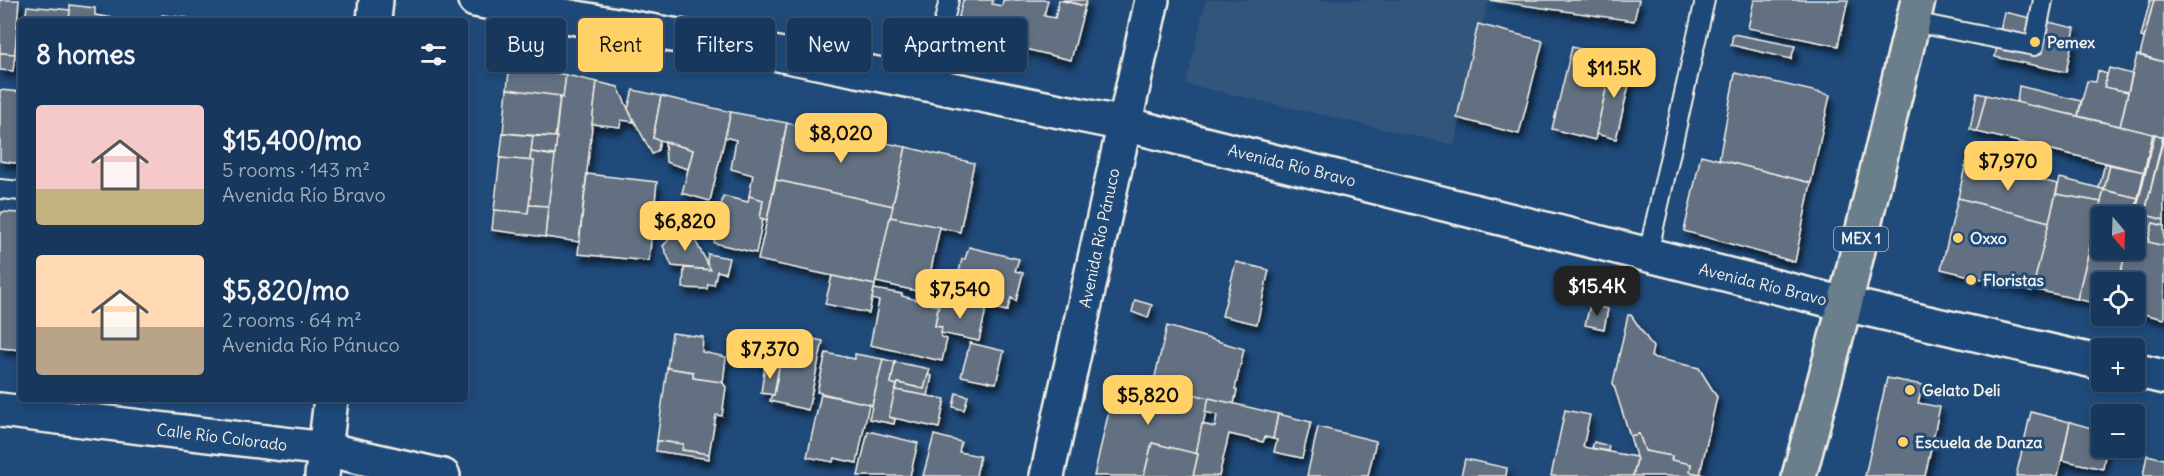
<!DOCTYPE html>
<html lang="en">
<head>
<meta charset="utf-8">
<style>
  :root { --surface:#17385c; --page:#244365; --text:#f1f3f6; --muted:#9eacbb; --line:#365272; --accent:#ffd166 }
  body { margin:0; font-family:Delius,sans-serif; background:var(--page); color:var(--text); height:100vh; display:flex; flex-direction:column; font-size:22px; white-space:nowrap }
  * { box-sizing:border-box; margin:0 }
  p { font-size:20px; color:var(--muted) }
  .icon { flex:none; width:33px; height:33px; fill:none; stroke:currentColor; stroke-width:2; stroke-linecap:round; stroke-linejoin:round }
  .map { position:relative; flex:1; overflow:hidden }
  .details { position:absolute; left:18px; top:18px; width:450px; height:384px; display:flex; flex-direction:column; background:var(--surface); border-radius:6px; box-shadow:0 3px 9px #0003,0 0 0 2px var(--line) }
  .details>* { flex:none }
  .hud { position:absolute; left:486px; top:18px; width:570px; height:54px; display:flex; gap:12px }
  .needle { width:39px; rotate:161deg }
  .buttons { position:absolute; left:2091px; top:206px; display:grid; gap:12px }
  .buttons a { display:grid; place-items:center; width:54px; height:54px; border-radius:6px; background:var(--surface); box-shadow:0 3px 9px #0003,0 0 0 2px var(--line); font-size:30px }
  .price { position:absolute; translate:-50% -51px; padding:0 14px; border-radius:12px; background:var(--accent); color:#111; font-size:20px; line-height:39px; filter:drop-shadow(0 2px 3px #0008) }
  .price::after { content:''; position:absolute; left:50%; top:36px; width:18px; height:14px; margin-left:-9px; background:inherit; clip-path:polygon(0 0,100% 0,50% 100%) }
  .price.current { background:#222; color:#fff }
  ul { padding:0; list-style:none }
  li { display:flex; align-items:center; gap:18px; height:150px; padding:0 18px }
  li span { display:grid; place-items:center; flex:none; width:168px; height:120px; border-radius:6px; color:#555 }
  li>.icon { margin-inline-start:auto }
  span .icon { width:72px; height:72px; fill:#fffc; stroke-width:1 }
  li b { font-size:26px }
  h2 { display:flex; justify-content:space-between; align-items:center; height:72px; padding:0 18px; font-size:26px }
  .tag { padding:0 21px; border-radius:6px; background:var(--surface); box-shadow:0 3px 9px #0003,0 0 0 2px var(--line); font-size:21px; line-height:54px }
  .tag.current { background:var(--accent); color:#111 }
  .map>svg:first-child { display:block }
  .built { fill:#33557c }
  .building { fill:#626f81; stroke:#f4f1e8; stroke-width:1.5; filter:url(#shadow) }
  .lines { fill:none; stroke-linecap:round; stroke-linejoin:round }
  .service-casing { stroke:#f4f1e8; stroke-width:22 }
  .minor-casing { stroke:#f4f1e8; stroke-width:38 }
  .tertiary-casing { stroke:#f4f1e8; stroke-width:38 }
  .primary-casing { stroke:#f4f1e8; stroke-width:38 }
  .service { stroke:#1f4a7a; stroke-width:18 }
  .minor { stroke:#1f4a7a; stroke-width:33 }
  .tertiary { stroke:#1f4a7a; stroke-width:33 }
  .primary { stroke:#6b7e8b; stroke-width:33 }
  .poi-dot { fill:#ffd166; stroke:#1f4a7a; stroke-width:2 }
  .labels { text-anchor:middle; stroke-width:6; stroke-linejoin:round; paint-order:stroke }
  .shield { fill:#1f4a7a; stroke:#b4bfc7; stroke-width:1.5 }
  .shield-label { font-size:15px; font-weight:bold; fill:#f4f1e8 }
  .poi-label { font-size:16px; font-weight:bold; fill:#f4f1e8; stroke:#1f4a7a; text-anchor:start }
  .street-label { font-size:16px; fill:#f4f1e8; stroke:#1f4a7a }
</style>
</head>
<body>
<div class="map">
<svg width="2164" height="476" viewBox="0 0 2164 476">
  <defs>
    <filter id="shadow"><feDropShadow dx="3.5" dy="6" stdDeviation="3" flood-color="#0009"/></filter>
  </defs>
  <rect width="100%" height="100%" fill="#1f4a7a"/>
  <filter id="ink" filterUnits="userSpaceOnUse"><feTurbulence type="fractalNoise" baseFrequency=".0167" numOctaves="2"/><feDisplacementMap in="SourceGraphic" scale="12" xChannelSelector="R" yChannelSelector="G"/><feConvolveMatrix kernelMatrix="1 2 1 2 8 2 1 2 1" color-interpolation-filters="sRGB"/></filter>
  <g filter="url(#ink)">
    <path class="built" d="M1206,0H1488L1454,145L1186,84Z"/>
    <g class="building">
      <path d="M0,0H19L15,54L0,53Z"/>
      <path d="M963,0H993L992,4L1002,6L1003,0H1048L1044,16L1055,18L1059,0L1085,6L1071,60L955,32Z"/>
      <path d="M1063,0H1087L1085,6Z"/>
      <path d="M1488,0H1639L1634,21Z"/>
      <path d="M1754,0H1848L1838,46L1748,28Z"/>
      <path d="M2150,0H2154L2144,38L2141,37Z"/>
      <path d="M2154,0H2164V62L2140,55Z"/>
      <path d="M70,5L95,8V15L114,18L113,21H69Z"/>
      <path d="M27,6L70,10L69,21H25Z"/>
      <path d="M2004,12L2075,28L2066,72L1995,57Z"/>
      <path d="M162,15L188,18V21H161Z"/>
      <path d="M1478,24L1543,41L1519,134L1457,118Z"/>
      <path d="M18,26H21V59H14Z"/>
      <path d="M1733,34L1795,46L1791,59L1731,45Z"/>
      <path d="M1572,47L1613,58L1595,140L1552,129Z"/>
      <path d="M0,53L15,54L13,71L0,70Z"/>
      <path d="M2137,55L2164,62V137L2120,126Z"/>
      <path d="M1613,58L1630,62L1626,80L1630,81L1616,139L1596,134Z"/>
      <path d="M510,63L566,75L563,98L507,89Z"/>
      <path d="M2109,68L2132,74L2128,92L2104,87Z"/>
      <path d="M2098,71L2107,74L2104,87L2128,92L2120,126L2078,116L2087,81L2096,82Z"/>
      <path d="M1735,73L1830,95L1811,183L1719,160Z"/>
      <path d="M566,75L597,82L579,242L545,237L560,97L563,98Z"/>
      <path d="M597,82L618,87L634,122L621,120L620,127L592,124Z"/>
      <path d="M2019,86L2081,101L2078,116L2017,103Z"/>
      <path d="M507,89L560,96L555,137L503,133Z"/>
      <path d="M0,90L21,92V164L0,161Z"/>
      <path d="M633,90L661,96L653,138L660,139L658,150L652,154L628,109Z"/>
      <path d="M1977,93L1986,95L1977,132L1970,129Z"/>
      <path d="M1986,95L2153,134L2144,172L1977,132Z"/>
      <path d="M661,96L731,112L710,201L682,193L693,150L653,138Z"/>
      <path d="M731,112L787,123L767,220L760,218L763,200L749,196L753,175L731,169L736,140L725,137Z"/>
      <path d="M787,123L906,147L893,206L776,180Z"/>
      <path d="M503,133L533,136L530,161L500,158Z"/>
      <path d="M2153,134H2155L2137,207L2145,212L2164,137V220L2135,212Z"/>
      <path d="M2155,134L2163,137L2145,212L2137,207Z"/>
      <path d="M533,136L557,137L555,155L531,152Z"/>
      <path d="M665,142L693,150L688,169L666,162Z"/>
      <path d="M906,147L974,163L960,232L890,217Z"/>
      <path d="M531,152L555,156L548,206L529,205L534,161H530Z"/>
      <path d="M1701,155L1811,183L1795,262L1684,231Z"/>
      <path d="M500,158L534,161L528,213L494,210Z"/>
      <path d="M1966,162L2058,184L2049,222L1958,198Z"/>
      <path d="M2105,163L2110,165L2104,190L2099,188Z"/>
      <path d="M2110,165L2144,172L2138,198L2104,190Z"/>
      <path d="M587,174L657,182L649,261L578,254Z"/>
      <path d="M2060,178L2099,188L2104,190L2101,202L2056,194Z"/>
      <path d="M776,180L893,206L875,285L758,260Z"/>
      <path d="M2104,190L2138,198L2134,216H2102V249H2126L2119,282H2102V305L2077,299Z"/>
      <path d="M2056,194L2101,202L2077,299L2032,289Z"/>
      <path d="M723,196L748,202L749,196L763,200L760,218L763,219L756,253L714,243Z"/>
      <path d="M1958,198L2049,222L2032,291L1941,269Z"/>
      <path d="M529,205L548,206L545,237L492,230L494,210L528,213Z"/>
      <path d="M2,212L21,213V350L0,348V217Z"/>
      <path d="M2135,212L2164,220V226L2153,223L2149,239L2134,235Z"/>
      <path d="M890,217L940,227L926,293L876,282Z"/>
      <path d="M2153,223L2164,226V246L2148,242Z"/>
      <path d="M675,233H691L711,270L672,266L663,246Z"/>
      <path d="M2134,235L2149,239L2148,242L2164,246V319L2134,312V282H2119L2126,249H2134Z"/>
      <path d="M969,247L1019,259L1015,271L1023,273L1016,301L1011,298L1007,311L960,301L964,283L957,281L962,259H965Z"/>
      <path d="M708,254L729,258L725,273L717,271L714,285L708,284L707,289L683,288L684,268L711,270L707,263Z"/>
      <path d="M1236,262L1269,270L1257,324L1222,316Z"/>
      <path d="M832,276L875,285L869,313L825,304Z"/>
      <path d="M874,289L902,294V296L938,306L935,326L942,327L941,337L947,339L942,361L870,345L879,301L872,299Z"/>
      <path d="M940,299L986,309L979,341L941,333L942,327L935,326Z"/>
      <path d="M1135,300L1152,305L1148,318L1132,312Z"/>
      <path d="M1590,305L1608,309L1604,329L1585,325Z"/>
      <path d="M1628,315H1631L1653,347L1651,357L1699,368L1717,397L1700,474L1690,472L1691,464L1671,460L1672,456L1645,451L1639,434L1630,436L1613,383Z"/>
      <path d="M1167,326L1244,349L1235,389L1237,390L1234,404L1153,385Z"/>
      <path d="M672,333L703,337L702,352L726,357L723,383L693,378V372L667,368Z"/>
      <path d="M785,333L823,341L808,410L770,401L772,394L774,395Z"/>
      <path d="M764,343L782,349L778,367L765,364V367L757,364Z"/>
      <path d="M970,343L1004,351L996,383L961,376Z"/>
      <path d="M826,353L855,359V354L883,359L872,405L817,392Z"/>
      <path d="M883,359L895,362L891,383L897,385L889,417L895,419L894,424L869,419Z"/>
      <path d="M895,362L930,369L924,389L898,383L897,385L891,383Z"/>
      <path d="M765,364L779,367L774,395L761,393Z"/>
      <path d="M667,368L693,372V378L722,382L726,387L722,416L716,415L709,454L682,450L683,444L657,441Z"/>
      <path d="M928,375L932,376L928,396L896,390L898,383L924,389Z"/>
      <path d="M1117,376L1209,398L1196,454L1152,443L1144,476H1094Z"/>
      <path d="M1887,378L1923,385L1918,403L1940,407L1925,476H1865Z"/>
      <path d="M895,390L945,399L939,428L889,417Z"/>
      <path d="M956,393L968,396L964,410L953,407Z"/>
      <path d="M821,394L869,404L857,463L834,458L833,462L807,457Z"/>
      <path d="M1209,398L1278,414L1273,439L1265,437L1263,442L1229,434L1219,476H1193L1198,454H1196L1202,424L1215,427L1217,415L1205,412Z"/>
      <path d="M1565,410L1590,415L1583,447L1636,457L1637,460L1633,476H1551Z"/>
      <path d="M2031,412L2070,422L2058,476H2016Z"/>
      <path d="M1278,414L1311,422L1302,458L1274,452L1277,440L1273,439Z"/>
      <path d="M2070,422L2102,431V447H2106L2103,469L2062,460Z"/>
      <path d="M1318,427L1376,441L1368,476H1307Z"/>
      <path d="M868,431L918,443L910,476H858Z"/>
      <path d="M1639,434L1645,451L1672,456L1671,460L1691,464L1690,472L1708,476H1633L1637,460L1630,436Z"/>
      <path d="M934,435L961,442L959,452L980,456L976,476H923Z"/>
      <path d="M657,441L683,444L682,450L709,454V459L656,451Z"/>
      <path d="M1594,442L1609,446L1608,451L1592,448Z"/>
      <path d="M1152,443L1198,454L1193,476H1144Z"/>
      <path d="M2147,455L2164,459V476H2143Z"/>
      <path d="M1465,459L1507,468L1506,476H1461Z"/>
    </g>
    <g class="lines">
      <defs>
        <g id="service">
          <path d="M1913,22L2034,46L2043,0"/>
          <path d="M929,84L949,0"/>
          <path d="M0,189L21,191"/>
          <path d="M1648,254L1705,0"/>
        </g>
        <g id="minor">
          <path d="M475,0L763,51L1124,124L1845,304L2102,363"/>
          <path d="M2134,370L2164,377"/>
          <path d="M0,410L325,449L443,476"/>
          <path d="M1047,476L1152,0"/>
        </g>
        <g id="tertiary">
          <path d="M374,21L376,0"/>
          <path d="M322,476L331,399"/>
        </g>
        <path id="primary" d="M1799,476L1845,304L1918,0"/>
      </defs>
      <use href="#service" class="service-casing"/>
      <use href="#minor" class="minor-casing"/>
      <use href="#tertiary" class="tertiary-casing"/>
      <use href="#primary" class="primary-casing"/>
      <use href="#service" class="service"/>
      <use href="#minor" class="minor"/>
      <use href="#tertiary" class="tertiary"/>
      <use href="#primary" class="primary"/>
    </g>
  </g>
  <g class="poi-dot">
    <circle cx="2035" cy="42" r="6"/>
    <circle cx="1958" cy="238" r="6"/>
    <circle cx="1971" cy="280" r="6"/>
    <circle cx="1910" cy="390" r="6"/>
    <circle cx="1903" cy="442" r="6"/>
  </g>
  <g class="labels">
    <rect class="shield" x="1834" y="227" width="54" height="24" rx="4.5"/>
    <g class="shield-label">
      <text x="1861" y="244">MEX 1</text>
    </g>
    <g class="poi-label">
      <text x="2047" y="48">Pemex</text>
      <text x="1970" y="244">Oxxo</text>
      <text x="1983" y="286">Floristas</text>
      <text x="1922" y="396">Gelato Deli</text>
      <text x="1915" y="448">Escuela de Danza</text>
    </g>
    <g class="street-label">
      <text transform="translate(1292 165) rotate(14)" y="6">Avenida Río Bravo</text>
      <text transform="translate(1099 238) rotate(-78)" y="6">Avenida Río Pánuco</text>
      <text transform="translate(1763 284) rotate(14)" y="6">Avenida Río Bravo</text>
      <text transform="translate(222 437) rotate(7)" y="6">Calle Río Colorado</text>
    </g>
  </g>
</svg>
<div class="buttons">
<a><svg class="needle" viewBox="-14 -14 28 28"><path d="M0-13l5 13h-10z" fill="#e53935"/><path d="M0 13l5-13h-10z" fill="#9eacbb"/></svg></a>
<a><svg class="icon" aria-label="locate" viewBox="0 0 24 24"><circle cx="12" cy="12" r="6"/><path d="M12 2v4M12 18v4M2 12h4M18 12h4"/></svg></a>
<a>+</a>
<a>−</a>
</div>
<b class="price" style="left:1614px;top:99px">$11.5K</b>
<b class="price" style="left:841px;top:164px">$8,020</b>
<b class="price" style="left:2008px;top:192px">$7,970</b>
<b class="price" style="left:685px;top:252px">$6,820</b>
<b class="price current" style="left:1597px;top:317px">$15.4K</b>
<b class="price" style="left:960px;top:320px">$7,540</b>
<b class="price" style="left:770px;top:380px">$7,370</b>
<b class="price" style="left:1148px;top:426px">$5,820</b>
<div class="hud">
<a class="tag">Buy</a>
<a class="tag current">Rent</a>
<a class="tag">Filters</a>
<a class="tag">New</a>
<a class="tag">Apartment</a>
</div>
<section class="details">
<h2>8 homes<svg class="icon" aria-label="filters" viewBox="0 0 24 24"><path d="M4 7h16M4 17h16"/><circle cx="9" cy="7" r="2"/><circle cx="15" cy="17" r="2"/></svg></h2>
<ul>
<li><span style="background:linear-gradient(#f6c9c9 70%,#c2b280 0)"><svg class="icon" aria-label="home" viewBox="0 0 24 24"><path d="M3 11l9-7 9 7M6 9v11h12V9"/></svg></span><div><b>$15,400/mo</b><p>5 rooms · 143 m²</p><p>Avenida Río Bravo</p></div></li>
<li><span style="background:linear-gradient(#ffd9b3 60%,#b9a48a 0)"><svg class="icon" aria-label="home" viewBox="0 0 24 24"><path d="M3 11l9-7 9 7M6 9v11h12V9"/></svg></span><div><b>$5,820/mo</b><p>2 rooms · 64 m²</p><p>Avenida Río Pánuco</p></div></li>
</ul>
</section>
</div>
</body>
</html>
